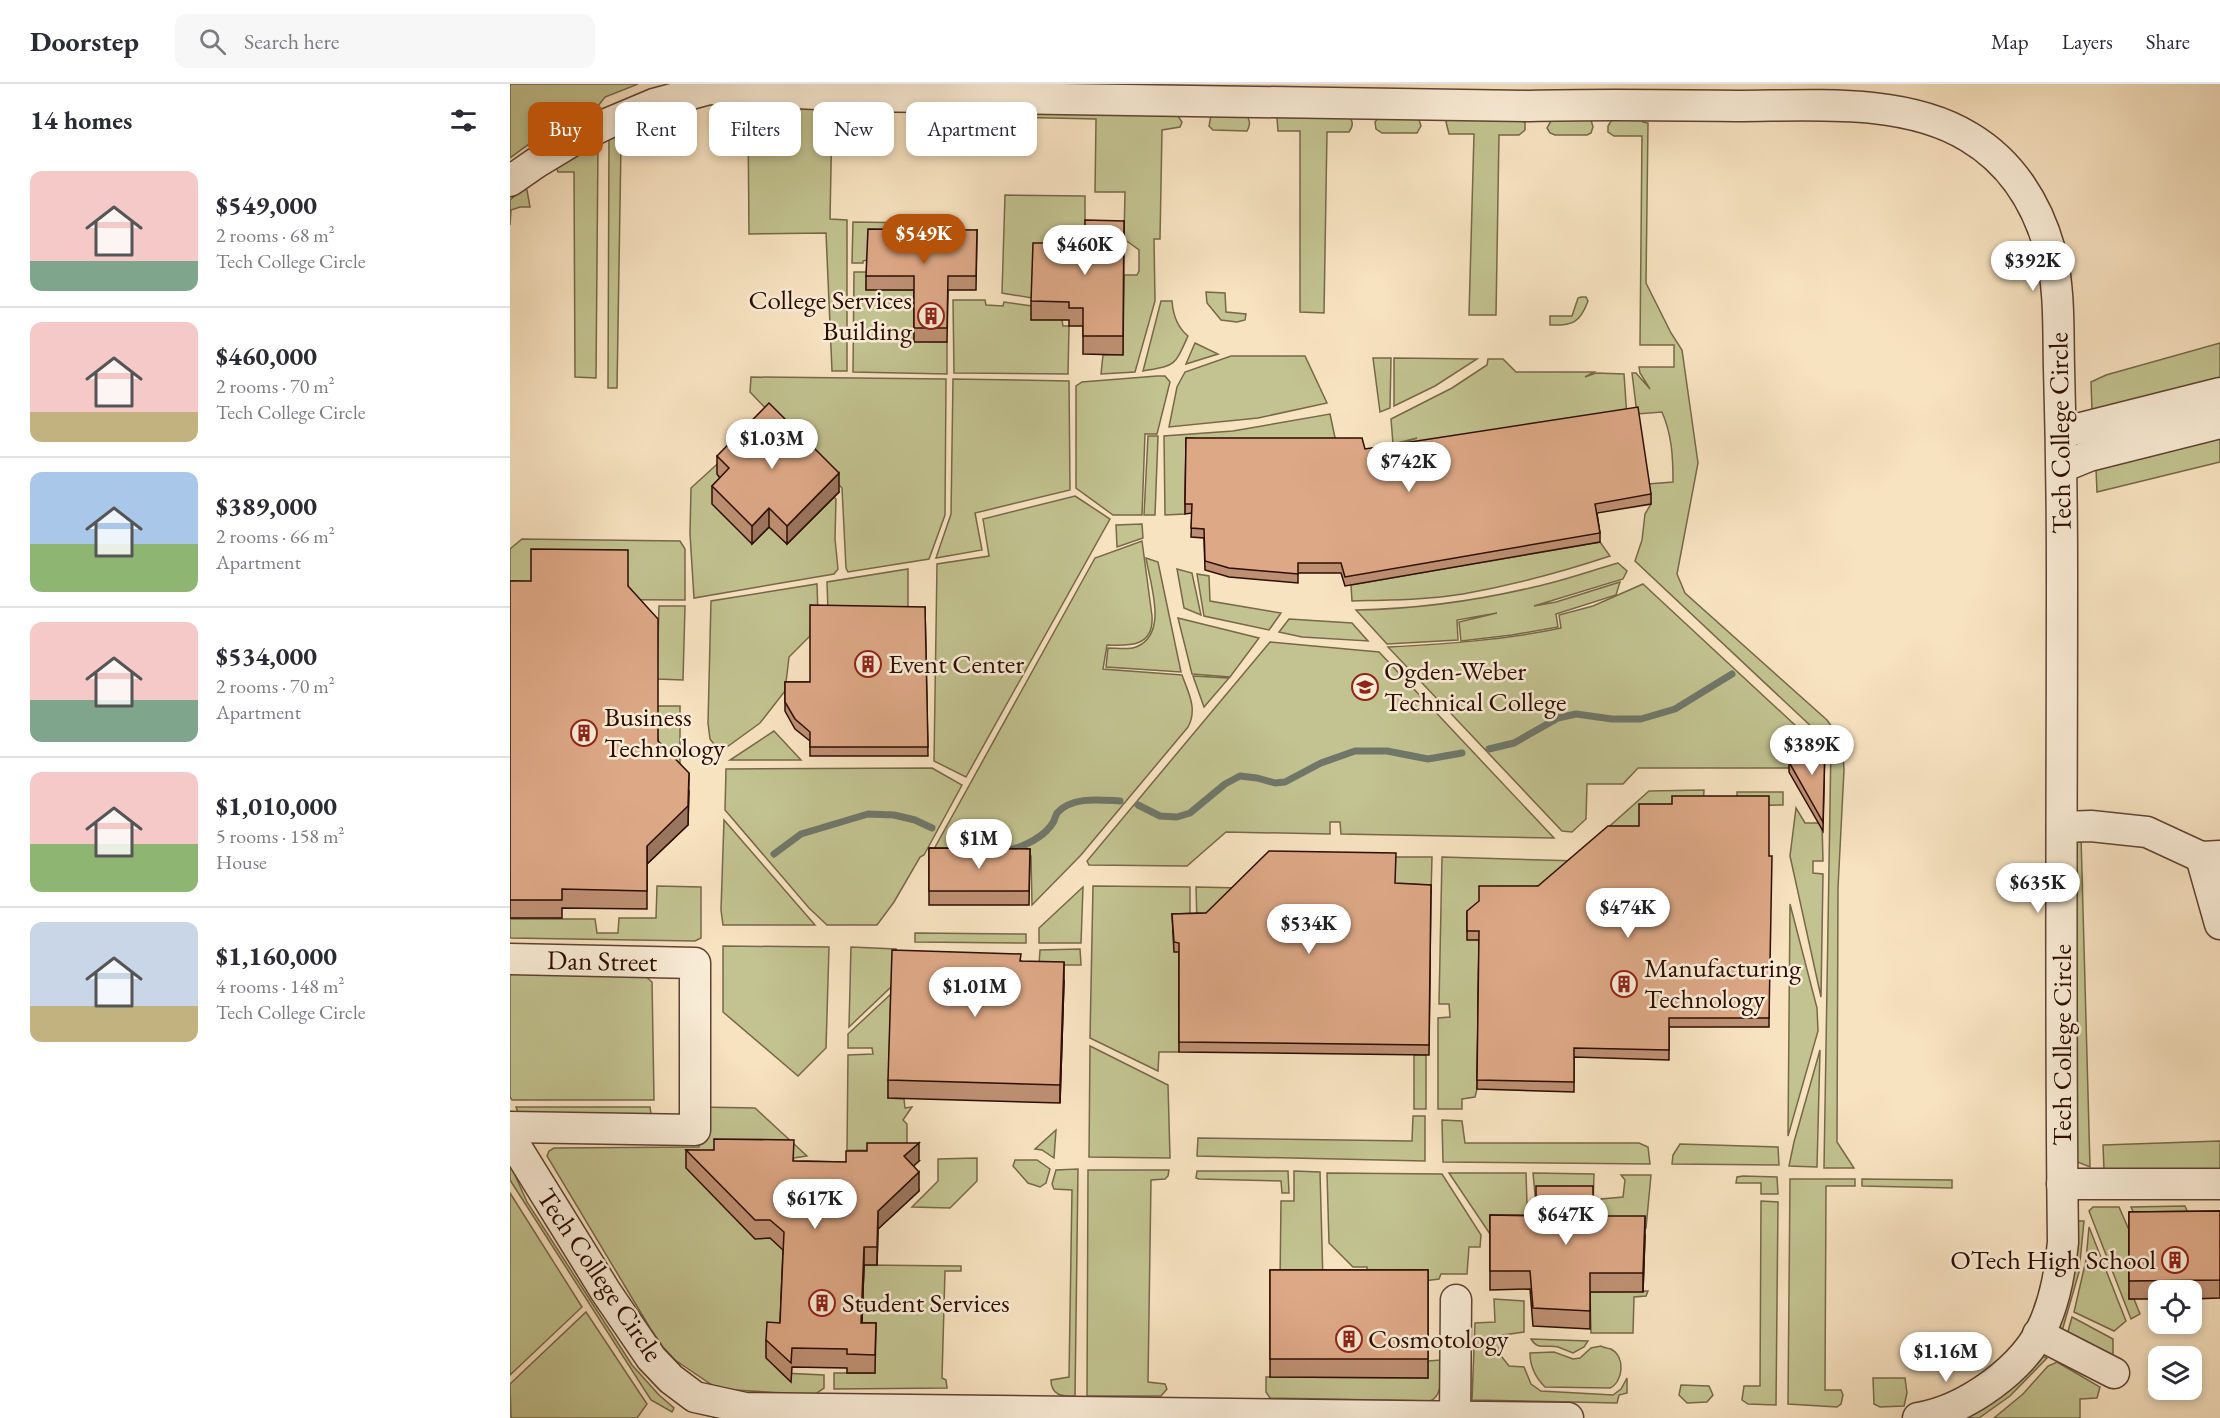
<!DOCTYPE html>
<html lang="en">
<head>
<meta charset="utf-8">
<style>
  :root { --surface:#fff; --page:#f7f7f7; --text:#2b2b33; --muted:#7c7c81; --line:#e1e1e2; --accent:#b45309 }
  body { margin:0; font-family:"EB Garamond",serif; background:var(--page); color:var(--text); height:100vh; display:flex; flex-direction:column; font-size:22px; white-space:nowrap }
  * { box-sizing:border-box; margin:0 }
  p { font-size:20px; color:var(--muted) }
  .icon { flex:none; width:33px; height:33px; fill:none; stroke:currentColor; stroke-width:2; stroke-linecap:round; stroke-linejoin:round }
  .map { position:relative; flex:1; overflow:hidden }
  .details { display:flex; flex-direction:column; background:var(--surface); width:510px }
  .details>* { flex:none }
  .hud { position:absolute; left:18px; top:18px; width:570px; height:54px; display:flex; gap:12px }
  .tools { position:absolute; left:1638px; top:1196px; display:grid; gap:12px }
  .tools a { display:grid; place-items:center; width:54px; height:54px; border-radius:12px; background:var(--surface); box-shadow:0 3px 9px #0003; font-size:30px }
  .price { position:absolute; translate:-50% -51px; padding:0 14px; border-radius:21px; background:#fff; color:#222; font-size:20px; line-height:39px; filter:drop-shadow(0 2px 3px #0008) }
  .price::after { content:''; position:absolute; left:50%; top:36px; width:18px; height:14px; margin-left:-9px; background:inherit; clip-path:polygon(0 0,100% 0,50% 100%) }
  .price.current { background:var(--accent); color:#fff }
  ul { padding:0; list-style:none }
  li { display:flex; align-items:center; gap:18px; height:150px; padding:0 30px }
  li+li { border-top:2px solid var(--line) }
  li span { display:grid; place-items:center; flex:none; width:168px; height:120px; border-radius:12px; color:#555 }
  li>.icon { margin-inline-start:auto }
  span .icon { width:72px; height:72px; fill:#fffc; stroke-width:1 }
  li b { font-size:26px }
  h2 { display:flex; justify-content:space-between; align-items:center; height:72px; padding:0 30px; font-size:26px }
  .tag { padding:0 21px; border-radius:12px; background:var(--surface); box-shadow:0 3px 9px #0003; font-size:21px; line-height:54px }
  .tag.current { background:var(--accent); color:#fff }
  header { display:flex; align-items:center; gap:36px; box-sizing:border-box; height:84px; padding:0 30px; background:var(--surface); border-bottom:2px solid var(--line) }
  header strong { font-size:28px }
  nav { display:flex; gap:33px; margin-inline-start:auto; font-size:21px }
  .search { width:420px; height:54px; background:var(--page); display:flex; align-items:center; gap:15px; box-sizing:border-box; padding:0 21px; border-radius:12px; color:var(--muted); font-size:22px }
  main { display:flex; flex:1; min-height:0 }
  .map>svg:first-child { display:block }
  .green { fill:#c2c390; stroke:#776848; stroke-width:1.5 }
  .lines { fill:none; stroke-linecap:round; stroke-linejoin:round }
  .stream { stroke:#70776a; stroke-width:7 }
  .minor-casing { stroke:#5f4231; stroke-width:33 }
  .minor { stroke:#faedd7; stroke-width:30 }
  .wall { fill:#be9073; stroke:#2c0c01; stroke-width:1.5 }
  .shaded-wall { fill:#9b765e; stroke:#2c0c01; stroke-width:1.5 }
  .building { fill:#dda886; stroke:#2c0c01; stroke-width:1.5 }
  .labels { text-anchor:middle; stroke-width:5; stroke-linejoin:round; paint-order:stroke }
  .poi-label { font-size:27px; fill:#2c0c01; stroke:#faedd7; text-anchor:start }
  .street-label { font-size:27px; fill:#2c0c01; stroke:#faedd7 }
</style>
</head>
<body>
<header>
<strong>Doorstep</strong>
<div class="search"><svg class="icon" aria-label="search" viewBox="0 0 24 24"><circle cx="10" cy="10" r="6"/><path d="M15 15l6 6"/></svg>Search here</div>
<nav><a>Map</a><a>Layers</a><a>Share</a></nav>
</header>
<main>
<section class="details">
<h2>14 homes<svg class="icon" aria-label="filters" viewBox="0 0 24 24"><path d="M4 7h16M4 17h16"/><circle cx="9" cy="7" r="2"/><circle cx="15" cy="17" r="2"/></svg></h2>
<ul>
<li><span style="background:linear-gradient(#f6c9c9 75%,#7fa58c 0)"><svg class="icon" aria-label="home" viewBox="0 0 24 24"><path d="M3 11l9-7 9 7M6 9v11h12V9"/></svg></span><div><b>$549,000</b><p>2 rooms · 68 m²</p><p>Tech College Circle</p></div></li>
<li><span style="background:linear-gradient(#f6c9c9 75%,#c2b280 0)"><svg class="icon" aria-label="home" viewBox="0 0 24 24"><path d="M3 11l9-7 9 7M6 9v11h12V9"/></svg></span><div><b>$460,000</b><p>2 rooms · 70 m²</p><p>Tech College Circle</p></div></li>
<li><span style="background:linear-gradient(#a9c7e8 60%,#8fb573 0)"><svg class="icon" aria-label="home" viewBox="0 0 24 24"><path d="M3 11l9-7 9 7M6 9v11h12V9"/></svg></span><div><b>$389,000</b><p>2 rooms · 66 m²</p><p>Apartment</p></div></li>
<li><span style="background:linear-gradient(#f6c9c9 65%,#7fa58c 0)"><svg class="icon" aria-label="home" viewBox="0 0 24 24"><path d="M3 11l9-7 9 7M6 9v11h12V9"/></svg></span><div><b>$534,000</b><p>2 rooms · 70 m²</p><p>Apartment</p></div></li>
<li><span style="background:linear-gradient(#f6c9c9 60%,#8fb573 0)"><svg class="icon" aria-label="home" viewBox="0 0 24 24"><path d="M3 11l9-7 9 7M6 9v11h12V9"/></svg></span><div><b>$1,010,000</b><p>5 rooms · 158 m²</p><p>House</p></div></li>
<li><span style="background:linear-gradient(#c9d6e8 70%,#c2b280 0)"><svg class="icon" aria-label="home" viewBox="0 0 24 24"><path d="M3 11l9-7 9 7M6 9v11h12V9"/></svg></span><div><b>$1,160,000</b><p>4 rooms · 148 m²</p><p>Tech College Circle</p></div></li>
</ul>
</section>
<div class="map">
<svg width="1710" height="1334" viewBox="0 0 1710 1334">
  <rect width="100%" height="100%" fill="#f8e3c1"/>
  <filter id="stains"><feTurbulence type="fractalNoise" baseFrequency=".00333" numOctaves="4"/><feColorMatrix values="0 0 0 0 .2 0 0 0 0 .09 0 0 0 0 .02 0 0 0 .5 -.17"/></filter>
  <radialGradient id="worn" r=".72"><stop offset=".6" stop-color="#630" stop-opacity="0"/><stop offset="1" stop-color="#630" stop-opacity=".3"/></radialGradient>
  <g class="green">
    <path d="M0,0H128L95,13L88,22V26C55,36 27,53 0,74Z"/>
    <path d="M228,22L333,23L339,27L340,30L322,32L320,135L337,136V287H322L316,149L239,150L238,32L223,31L222,23Z"/>
    <path d="M498,27L668,32L672,38L670,43L652,46L650,155H644L645,217L625,288L591,290L593,271L613,270L614,191H627L629,187V166L614,155L615,108H585L586,35L497,33Z"/>
    <path d="M735,29C740,35 741,40 737,47L703,46L699,42L701,31Z"/>
    <path d="M774,29L838,31C843,37 844,41 839,48H817L814,229L790,228V47H768L767,34Z"/>
    <path d="M904,32L909,36L911,42L907,49H872L866,45L865,38L869,33Z"/>
    <path d="M939,33L1010,34L1015,39V46L1009,51H989L986,231H959L964,50H939L936,38Z"/>
    <path d="M1052,34L1081,36L1083,43L1081,49L1077,51H1045L1040,49L1037,44L1041,37Z"/>
    <path d="M1103,34H1131L1133,38L1138,39L1136,199L1161,249L1172,266L1188,379L1167,490L1175,509L1317,636L1332,657L1334,686L1328,804L1327,1058L1344,1084H1314L1321,661L1125,477L1132,456L1135,430L1141,420L1138,400L1163,398C1163,373 1162,351 1152,328L1127,330L1122,289H1126L1140,305L1130,289L1129,283H1164V261H1130L1132,52H1104L1098,48V42Z"/>
    <path d="M125,46L129,49V57L126,59H111L107,304H98L99,53Z"/>
    <path d="M88,60L86,294L65,293L64,88H48L46,83Z"/>
    <path d="M13,105L17,106L20,123H10L1,126L0,141V116Z"/>
    <path d="M495,111L575,112V141L567,154L575,155V178L522,214L492,209Z"/>
    <path d="M343,138L409,139V160L353,177V179H342Z"/>
    <path d="M344,188H357L356,205L404,206V257L437,258V290L343,288Z"/>
    <path d="M696,208L715,209L716,228L736,230L735,236L727,238L711,236L697,219Z"/>
    <path d="M1071,213H1076L1078,217C1070,239 1062,242 1040,241V232H1062L1068,214Z"/>
    <path d="M443,216H475L476,221L493,222L494,218L522,222L552,236L553,242H559L558,290L444,289Z"/>
    <path d="M651,217H662C663,231 667,243 678,252C664,283 666,281 633,287Z"/>
    <path d="M685,259L708,270L676,280Z"/>
    <path d="M1710,259V294L1596,326H1582L1581,298L1596,291Z"/>
    <path d="M721,272H795L817,319L748,334L659,343L667,303L675,288Z"/>
    <path d="M863,274H881L880,324L870,328Z"/>
    <path d="M884,274L967,275L925,302L884,322Z"/>
    <path d="M978,275H993L1006,288H1084L1075,293L1086,289L1114,290L1117,334L883,362L907,354L883,360L881,335L942,304L977,281Z"/>
    <path d="M647,292H655L660,298L647,350H635L632,431H603L566,404V302L572,298Z"/>
    <path d="M241,293L436,295L435,431L419,475L338,488L336,484L332,404L240,308Z"/>
    <path d="M443,295L559,297L560,406L465,429L472,466L426,474L441,430Z"/>
    <path d="M820,330L827,363H676L675,430L655,431L654,352L723,347Z"/>
    <path d="M1710,351V378L1587,408L1586,385Z"/>
    <path d="M638,352H648L645,431H634Z"/>
    <path d="M215,373L219,403L242,460L259,443L277,460L324,413L326,415L325,455L328,485L324,490L184,514L180,450L181,404Z"/>
    <path d="M565,412L600,435L456,693L424,677L427,480L479,472L473,435Z"/>
    <path d="M632,440L633,454L607,463L606,441Z"/>
    <path d="M12,455L170,457L175,465V516L0,515V465Z"/>
    <path d="M632,457L642,532C644,563 619,562 597,561L593,585L672,591C678,608 688,625 678,643L571,771L522,821L521,772H463L420,777L419,774L585,474Z"/>
    <path d="M1090,458L1100,472C1052,488 1002,501 953,510C916,516 879,516 842,517L841,501Z"/>
    <path d="M636,474L648,478L671,588L596,583L598,564C607,564 618,566 626,563C659,550 640,500 636,474Z"/>
    <path d="M1108,479L1117,487L1113,495L1024,522L1046,518L1110,498L1106,511L1046,530L1048,543L1002,551L951,557L949,538L987,529L947,536L948,556L877,560L846,526C906,525 965,517 1024,503C1052,497 1080,487 1108,479Z"/>
    <path d="M398,485V528H318L317,498Z"/>
    <path d="M667,485L682,489L691,531L674,524Z"/>
    <path d="M687,490L699,492L700,517L771,529L759,546L694,532Z"/>
    <path d="M307,500L308,531L301,530L300,552L279,573L275,607L250,639L210,668L200,655L198,639L201,517Z"/>
    <path d="M1133,500L1314,668L1282,684H1128L1113,700H1077L1076,735L1062,748L1052,747L878,563C936,560 994,556 1051,544L1049,531L1083,522Z"/>
    <path d="M149,522H175L173,596L147,595Z"/>
    <path d="M668,534L749,554L720,593L682,590Z"/>
    <path d="M779,535L842,539L858,557L792,553L769,548Z"/>
    <path d="M760,558L869,568L1044,754L831,750L830,738H820V750L716,748L677,782L579,781L577,777Z"/>
    <path d="M683,592L719,594L694,623Z"/>
    <path d="M147,622H170V681L148,676Z"/>
    <path d="M264,647L291,676H220Z"/>
    <path d="M422,684L452,701L414,771L410,773L384,818L367,841H317L299,824L215,726L216,685Z"/>
    <path d="M1194,706L1193,722L1129,752L1092,749L1139,707Z"/>
    <path d="M1227,708H1273V721L1227,722Z"/>
    <path d="M1286,724L1295,739H1312L1313,777H1303V789L1313,790L1311,913L1280,772Z"/>
    <path d="M214,736L305,841H213L211,826Z"/>
    <path d="M1571,752L1580,1083L1560,1075V756Z"/>
    <path d="M844,773H922L921,810L885,809Z"/>
    <path d="M932,773L1069,777L969,856L967,1005L965,1013L952,1015V1025H928V934L940,933L939,920H929Z"/>
    <path d="M147,802L191,803V854L185,857L0,854V835H85L87,849H108L109,834H146Z"/>
    <path d="M583,802L680,803V839L673,869L669,968H649L648,987L580,954Z"/>
    <path d="M573,803L571,859H529V844Z"/>
    <path d="M686,803L731,804L687,839Z"/>
    <path d="M1280,820L1307,924L1308,947L1278,1052Z"/>
    <path d="M405,849L516,850V859L405,858Z"/>
    <path d="M213,862L319,863L316,964L288,992L213,928Z"/>
    <path d="M341,863L386,865V885L381,903L339,943Z"/>
    <path d="M570,865L571,881H529L530,866Z"/>
    <path d="M0,886L133,890L142,898L144,1016H2L0,1013Z"/>
    <path d="M381,910L378,1014L394,1015L395,1024L402,1023L393,1036L397,1040V1067L337,1066L338,971L363,970L362,964H338V950Z"/>
    <path d="M580,962L658,1001L660,1074L579,1073Z"/>
    <path d="M1310,966L1307,1083L1279,1082L1284,1058Z"/>
    <rect x="904" y="971" width="12" height="54"/>
    <path d="M6,1023H140L141,1030L9,1031Z"/>
    <path d="M189,1023L245,1024L297,1072L284,1074L258,1152L274,1166L272,1289L314,1291V1304L304,1311L208,1305L165,1276L153,1263L140,1244L37,1072L39,1067L44,1064L189,1063Z"/>
    <path d="M903,1032H915V1077L687,1072L688,1054L902,1057Z"/>
    <path d="M932,1036L952,1037L955,1059H1129L1138,1063L1140,1080L933,1078Z"/>
    <path d="M546,1046L544,1074L532,1066L525,1065Z"/>
    <path d="M1710,1057V1085L1594,1086L1593,1061Z"/>
    <path d="M1170,1060L1268,1063L1269,1081L1162,1080L1163,1071Z"/>
    <path d="M467,1074V1097L440,1124L402,1123L428,1097V1075Z"/>
    <path d="M505,1076H527L540,1085L536,1099L530,1103L518,1099L503,1082Z"/>
    <path d="M0,1080L17,1118L122,1281L149,1311L164,1324L162,1328L141,1316L0,1096Z"/>
    <path d="M568,1085L565,1312C552,1313 541,1311 541,1296L559,1293L562,1106L544,1105L542,1100L546,1086Z"/>
    <path d="M578,1086H659L658,1092L655,1095L641,1096L638,1298L655,1300L657,1305L651,1312H577Z"/>
    <path d="M687,1087H778L779,1109H772L771,1097L689,1095L686,1094Z"/>
    <path d="M784,1087L810,1088L813,1198H770L771,1117H784Z"/>
    <path d="M817,1089L932,1090L971,1151L970,1163H959L957,1190H931L929,1195L857,1204V1183H843L819,1159Z"/>
    <path d="M939,1089H1016L1018,1150H980Z"/>
    <path d="M1023,1089L1084,1090L1083,1121H1026Z"/>
    <path d="M1111,1091H1141L1136,1144L1090,1143L1091,1115L1113,1113L1115,1096Z"/>
    <path d="M1233,1092L1267,1093L1268,1110H1251V1099H1226L1227,1093Z"/>
    <path d="M1280,1095H1345V1102H1316L1315,1306H1331L1333,1311L1331,1320L1327,1323L1278,1320Z"/>
    <path d="M1352,1095L1442,1096V1104L1352,1102Z"/>
    <path d="M0,1109L72,1223L0,1291Z"/>
    <path d="M1251,1117L1268,1118L1266,1321L1238,1320L1232,1316L1234,1302H1250Z"/>
    <path d="M1675,1122L1685,1146H1631L1621,1123Z"/>
    <path d="M1583,1123H1609L1619,1146V1215H1624L1630,1230L1621,1235L1579,1127Z"/>
    <path d="M1566,1137H1574L1569,1188L1552,1247L1545,1242Z"/>
    <path d="M1579,1143L1616,1237L1604,1247L1564,1228L1576,1176Z"/>
    <path d="M354,1181L451,1182V1187H435L432,1294L436,1296L437,1304L324,1305V1289H365L351,1257Z"/>
    <path d="M1138,1207L1136,1212L1124,1213L1123,1249H1081L1080,1208Z"/>
    <path d="M984,1215L1014,1217V1248L993,1251L988,1268L999,1282L1014,1283L1021,1300L1031,1307L1103,1311L1111,1305L1117,1294V1309L1109,1311L1107,1319L962,1316L965,1239L985,1238Z"/>
    <path d="M76,1228L137,1320L127,1334H1L0,1300Z"/>
    <path d="M1562,1233L1603,1255V1271L1596,1275L1557,1251Z"/>
    <path d="M1021,1255L1078,1257L1074,1263L1063,1269C1058,1267 1053,1265 1048,1263C1037,1260 1028,1267 1021,1255Z"/>
    <path d="M1091,1262C1092,1263 1101,1265 1101,1265C1116,1273 1113,1298 1100,1304L1035,1303C1025,1293 1020,1283 1020,1269L1044,1268L1063,1275L1070,1274L1081,1264Z"/>
    <path d="M1529,1271L1537,1274L1500,1312L1469,1334H1447Z"/>
    <path d="M931,1276C930,1289 934,1312 920,1317L760,1314L756,1308V1293L918,1294V1277Z"/>
    <path d="M1547,1278L1590,1303L1587,1314L1570,1315V1334H1484L1513,1310L1538,1282Z"/>
    <path d="M1363,1294H1395L1397,1309L1394,1322L1370,1323L1364,1320Z"/>
    <path d="M1171,1301L1199,1302L1203,1311L1197,1318L1177,1319L1169,1311Z"/>
  </g>
  <g class="lines">
    <g class="stream">
      <path d="M979,665L1004,659L1048,634L1066,630L1102,635H1131L1165,625L1222,590"/>
      <path d="M628,721L650,732L667,733L680,729L715,700L730,692L747,694L765,699L775,698L811,679L845,667H877L918,675L952,669"/>
      <path d="M440,750L465,763L480,766"/>
      <path d="M497,766C513,764 536,752 544,737C544,736 547,729 547,729C562,712 591,716 610,717"/>
      <path d="M264,770L291,750L358,730L384,731L405,736L422,744"/>
    </g>
    <defs>
      <g id="minor">
        <path d="M0,97L26,79L64,56L94,41L144,20L199,5L351,12L1019,22C1088,20 1157,21 1226,22C1299,22 1394,13 1459,53C1501,78 1527,119 1540,166C1550,204 1548,245 1549,284C1551,353 1552,422 1552,491C1552,713 1550,936 1553,1158C1550,1186 1546,1212 1535,1238C1516,1284 1456,1326 1408,1334"/>
        <path d="M1551,349L1710,309"/>
        <path d="M1552,383L1579,372L1710,339"/>
        <path d="M1552,743L1581,742L1637,748L1691,773L1710,772"/>
        <path d="M1691,773L1710,840"/>
        <path d="M0,875L185,879V1046L0,1043"/>
        <path d="M0,1053L96,1208L141,1274L161,1295L185,1313L235,1324L1058,1334"/>
        <path d="M1552,1100H1710"/>
        <path d="M1528,1250L1604,1289"/>
        <path d="M945,1333L946,1216"/>
      </g>
    </defs>
    <use href="#minor" class="minor-casing"/>
    <use href="#minor" class="minor"/>
  </g>
  <g class="wall">
    <path d="M614,137L613,271L573,270V242H559V236H521V217L575,159Z"/>
    <path d="M467,146L466,206H438L437,258H404V206H356V192Z"/>
    <path d="M676,354L855,365L1141,410V420L1087,429L1090,449V458L835,502L831,489H788V499L719,493L695,486L694,454L681,453L682,429L675,430Z"/>
    <path d="M207,372L329,408L277,460L259,443L242,460L202,420V402L210,394L207,390Z"/>
    <path d="M0,497L118,502L148,657L179,707L178,741L137,780V825L52,824V834H0Z"/>
    <path d="M415,523L418,672H300V657L285,645L275,627V598H300Z"/>
    <path d="M1315,660L1313,747L1279,688V678Z"/>
    <path d="M419,764L520,765L519,821H419Z"/>
    <path d="M1259,772V943H1159V976L1064,973V1008L967,1005L969,856H957V827L1028,802Z"/>
    <path d="M885,800L921,801L919,971L669,968V868H664L662,830L696,829Z"/>
    <path d="M511,877L554,897L550,1019L378,1014V996Z"/>
    <path d="M176,1066L284,1077L336,1078L409,1077L403,1082L409,1107L368,1145L367,1181H354L352,1239H366L365,1289H337V1284L282,1283L281,1298L256,1274V1256L270,1239L273,1166L260,1154L245,1155L176,1084Z"/>
    <path d="M1710,1127V1214L1682,1215V1206H1648V1215H1619V1128Z"/>
    <path d="M980,1131L1083,1132L1135,1151L1133,1208H1080V1245L1023,1242L1020,1205L980,1206Z"/>
    <path d="M760,1186H918V1294L760,1293Z"/>
  </g>
  <g class="shaded-wall">
    <path d="M329,389V408L277,460V442Z"/>
    <path d="M259,424V443L242,460V442Z"/>
    <path d="M179,689L178,741L137,780V762Z"/>
    <path d="M554,878V897L550,1019V1001Z"/>
    <path d="M409,1059V1077L394,1091V1072Z"/>
    <path d="M409,1088V1107L368,1145L367,1181L368,1127Z"/>
    <path d="M1135,1132V1151L1133,1208V1189Z"/>
    <path d="M354,1163V1181L351,1257V1239Z"/>
  </g>
  <g class="building">
    <path d="M575,136L614,137L613,252H573V224H559V218L521,217L523,159H575Z"/>
    <path d="M358,145L467,146L466,192H438L437,244H404V192H356Z"/>
    <path d="M259,319L329,389L277,442L259,424L242,442L202,402L219,384L207,372Z"/>
    <path d="M1128,323L1141,410L1085,420L1090,449L835,493L831,479H788V490L719,484L695,477L694,445L681,444L682,420H675L676,354H852L855,365Z"/>
    <path d="M21,465L118,466V502L148,535V657L179,689L178,722L137,762V807L52,805V816H0V497H21Z"/>
    <path d="M300,521L415,523L418,663H300V648L285,635L275,618V598H300Z"/>
    <path d="M1315,660L1313,738L1279,678Z"/>
    <path d="M1162,712H1259V772H1262L1259,934H1159V966L1064,964V998L967,996L969,847H957V827L969,817V802H1028L1098,742H1129V720H1162Z"/>
    <path d="M419,764L520,765L519,807H419Z"/>
    <path d="M759,767L886,769L885,799L921,801L919,961L669,958V859L664,858L662,830L696,829Z"/>
    <path d="M382,866L511,870L510,877L554,878L550,1001L378,996Z"/>
    <path d="M204,1055L284,1056L283,1077L336,1078V1067H357V1059H409L394,1072L409,1088L368,1127L367,1163H354L351,1239H366L365,1271L337,1270V1265L282,1264L281,1279L256,1256L257,1238L270,1239L274,1148L260,1136H245L176,1066H204Z"/>
    <path d="M1026,1102H1083V1132H1135L1133,1189H1080V1227L1023,1224L1020,1187H980V1131L1026,1132Z"/>
    <path d="M1710,1127V1196L1619,1197V1128Z"/>
    <rect x="760" y="1186" width="158" height="89"/>
  </g>
  <defs>
    <symbol id="building-ring" viewBox="-11 -11 22 22"><circle r="9.5" fill="#faedd7" stroke="#8f2418" stroke-width="1.5"/><path d="M-4-6H4V6H1V3H-1V6H-4ZM-2.5-4.3h1.7v1.8h-1.7ZM.8-4.3h1.7v1.8H.8ZM-2.5-1h1.7V.8h-1.7ZM.8-1h1.7V.8H.8Z" fill="#8f2418"/></symbol>
    <symbol id="university-ring" viewBox="-11 -11 22 22"><circle r="9.5" fill="#faedd7" stroke="#8f2418" stroke-width="1.5"/><path d="M0-5L7-2L0 1L-7-2ZM-4 1L0 2.5L4 1V4Q0 6-4 4Z" fill="#8f2418"/></symbol>
  </defs>
  <g fill-rule="evenodd">
    <use href="#building-ring" x="406" y="217" width="30" height="30"/>
    <use href="#building-ring" x="343" y="565" width="30" height="30"/>
    <use href="#university-ring" x="840" y="588" width="30" height="30"/>
    <use href="#building-ring" x="59" y="634" width="30" height="30"/>
    <use href="#building-ring" x="1099" y="885" width="30" height="30"/>
    <use href="#building-ring" x="1650" y="1161" width="30" height="30"/>
    <use href="#building-ring" x="297" y="1204" width="30" height="30"/>
    <use href="#building-ring" x="824" y="1240" width="30" height="30"/>
  </g>
  <g class="labels">
    <g class="poi-label">
      <text x="402" y="225" text-anchor="end">College Services<tspan x="402" dy="31">Building</tspan></text>
      <text x="378" y="589">Event Center</text>
      <text x="874" y="596">Ogden-Weber<tspan x="874" dy="31">Technical College</tspan></text>
      <text x="94" y="642">Business<tspan x="94" dy="31">Technology</tspan></text>
      <text x="1134" y="893">Manufacturing<tspan x="1134" dy="31">Technology</tspan></text>
      <text x="1646" y="1185" text-anchor="end">OTech High School</text>
      <text x="332" y="1228">Student Services</text>
      <text x="858" y="1264">Cosmotology</text>
    </g>
    <g class="street-label">
      <text transform="translate(1550 349) rotate(-91)" y="9">Tech College Circle</text>
      <text transform="translate(92 877) rotate(1)" y="9">Dan Street</text>
      <text transform="translate(1552 961) rotate(-90)" y="9">Tech College Circle</text>
      <text transform="translate(90 1191) rotate(56)" y="9">Tech College Circle</text>
    </g>
  </g>
  <rect width="100%" height="100%" filter="url(#stains)"/>
  <rect width="100%" height="100%" fill="url(#worn)"/>
</svg>
<div class="tools">
<a><svg class="icon" aria-label="locate" viewBox="0 0 24 24"><circle cx="12" cy="12" r="6"/><path d="M12 2v4M12 18v4M2 12h4M18 12h4"/></svg></a>
<a><svg class="icon" aria-label="layers" viewBox="0 0 24 24"><path d="M12 4l9 5-9 5-9-5zM3 14l9 5 9-5"/></svg></a>
</div>
<b class="price current" style="left:414px;top:181px">$549K</b>
<b class="price" style="left:575px;top:192px">$460K</b>
<b class="price" style="left:1523px;top:208px">$392K</b>
<b class="price" style="left:262px;top:386px">$1.03M</b>
<b class="price" style="left:899px;top:409px">$742K</b>
<b class="price" style="left:1302px;top:692px">$389K</b>
<b class="price" style="left:469px;top:786px">$1M</b>
<b class="price" style="left:1528px;top:830px">$635K</b>
<b class="price" style="left:1118px;top:855px">$474K</b>
<b class="price" style="left:799px;top:871px">$534K</b>
<b class="price" style="left:465px;top:934px">$1.01M</b>
<b class="price" style="left:305px;top:1146px">$617K</b>
<b class="price" style="left:1056px;top:1162px">$647K</b>
<b class="price" style="left:1436px;top:1299px">$1.16M</b>
<div class="hud">
<a class="tag current">Buy</a>
<a class="tag">Rent</a>
<a class="tag">Filters</a>
<a class="tag">New</a>
<a class="tag">Apartment</a>
</div>
</div>
</main>
</body>
</html>
